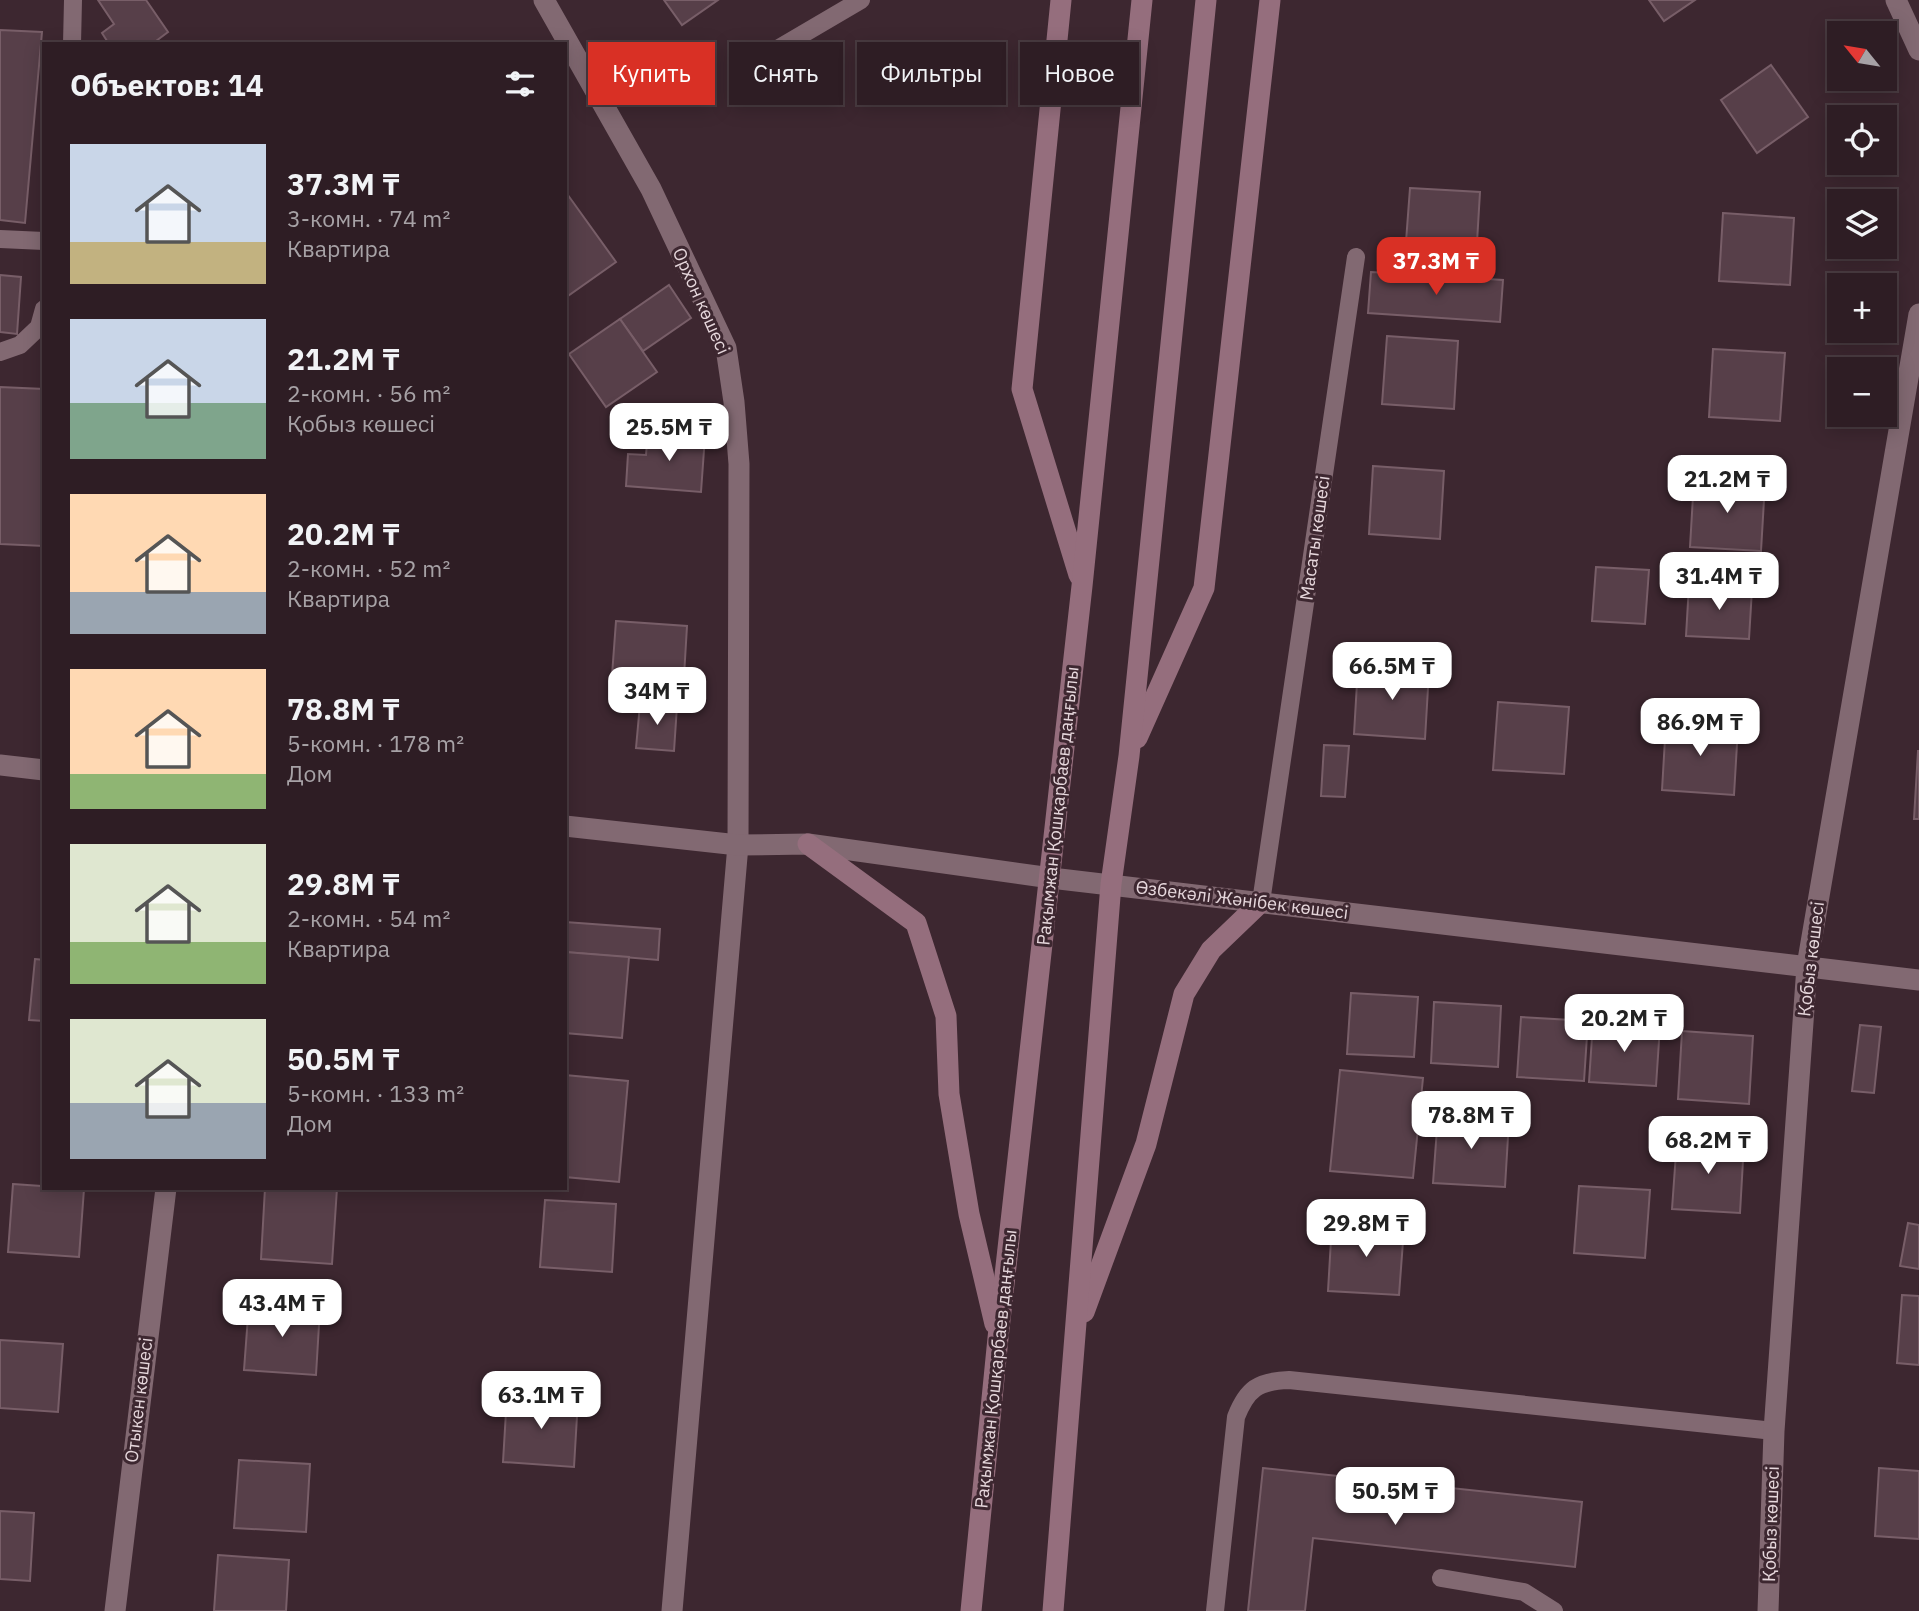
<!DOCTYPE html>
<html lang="ru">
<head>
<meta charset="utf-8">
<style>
  :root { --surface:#2e1d24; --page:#36262c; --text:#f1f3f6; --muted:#a7a2a6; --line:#493b41; --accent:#d93025 }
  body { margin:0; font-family:"IBM Plex Sans",sans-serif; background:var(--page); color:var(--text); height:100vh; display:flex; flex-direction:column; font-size:26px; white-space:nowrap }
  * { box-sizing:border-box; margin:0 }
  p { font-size:23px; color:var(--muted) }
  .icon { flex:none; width:38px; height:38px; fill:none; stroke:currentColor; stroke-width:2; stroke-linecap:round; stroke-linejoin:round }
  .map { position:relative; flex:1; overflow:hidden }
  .details { position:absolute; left:42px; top:42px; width:525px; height:1148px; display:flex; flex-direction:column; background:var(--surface); border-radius:0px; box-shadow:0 4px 18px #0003,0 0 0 2px var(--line) }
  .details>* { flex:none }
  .hud { position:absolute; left:588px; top:42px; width:665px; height:63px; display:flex; gap:14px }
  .needle { width:46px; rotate:300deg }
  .buttons { position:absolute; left:1827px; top:21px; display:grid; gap:14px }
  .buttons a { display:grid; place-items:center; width:70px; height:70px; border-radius:0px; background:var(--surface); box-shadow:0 4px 18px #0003,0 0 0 2px var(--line); font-size:35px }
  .price { position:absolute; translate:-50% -60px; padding:0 16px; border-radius:14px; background:#fff; color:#222; font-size:23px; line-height:46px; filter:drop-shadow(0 2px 4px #0008) }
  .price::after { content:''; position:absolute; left:50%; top:42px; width:21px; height:16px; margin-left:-10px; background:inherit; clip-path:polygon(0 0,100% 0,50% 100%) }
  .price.active { background:var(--accent); color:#fff }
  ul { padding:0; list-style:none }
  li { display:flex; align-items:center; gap:21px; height:175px; padding:0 28px }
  li span { display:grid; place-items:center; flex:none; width:196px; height:140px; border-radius:0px; color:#555 }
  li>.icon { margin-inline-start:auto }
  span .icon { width:84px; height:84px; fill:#fffc; stroke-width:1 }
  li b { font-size:30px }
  h2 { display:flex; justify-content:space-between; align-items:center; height:84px; padding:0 28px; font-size:30px }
  .pill { padding:0 24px; border-radius:0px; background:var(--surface); box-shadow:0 4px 18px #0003,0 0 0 2px var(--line); font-size:24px; line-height:63px }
  .pill.active { background:var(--accent); color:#fff }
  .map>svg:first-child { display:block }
  .building { fill:#573f49; stroke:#785e68; stroke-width:2 }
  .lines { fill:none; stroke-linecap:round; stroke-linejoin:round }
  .service { stroke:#826972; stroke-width:18 }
  .minor { stroke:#826972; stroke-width:21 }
  .tertiary { stroke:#826972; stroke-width:21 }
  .secondary { stroke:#956e7d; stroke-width:21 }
  .labels { text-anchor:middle; stroke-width:6; stroke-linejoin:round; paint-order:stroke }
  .street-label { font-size:18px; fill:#e6d7dc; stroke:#3d2730 }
</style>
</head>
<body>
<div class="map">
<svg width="1919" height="1611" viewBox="0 0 1919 1611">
  <rect width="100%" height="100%" fill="#3d2730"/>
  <g class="building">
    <path d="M98,0H146L168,32L152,44H109L102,33L114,24Z"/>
    <path d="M664,0H718L682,25Z"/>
    <path d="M1649,0H1695L1664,21Z"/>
    <path d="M0,30L42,32L25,223L0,220Z"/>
    <path d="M1771,65L1808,117L1757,153L1721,100Z"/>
    <path d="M1410,188L1480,192L1476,259L1405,255Z"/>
    <path d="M565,191L616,262L565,298Z"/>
    <path d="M1723,213L1794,218L1790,285L1719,281Z"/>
    <path d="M1371,272L1503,280L1500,322L1368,313Z"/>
    <path d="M0,275L21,277L17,334L0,332Z"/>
    <path d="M669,285L691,318L643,351L620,319Z"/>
    <path d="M620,319L657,372L606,407L569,354Z"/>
    <path d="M1387,336L1458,341L1454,409L1382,404Z"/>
    <path d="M1713,349L1785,353L1780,421L1709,417Z"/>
    <path d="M0,387L44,389V546L0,544Z"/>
    <path d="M648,432L705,436L701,492L626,486L628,454L646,455Z"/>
    <path d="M1373,466L1444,471L1440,539L1369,534Z"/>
    <path d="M1694,479L1765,483L1761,551L1690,547Z"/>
    <path d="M1596,567L1649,570L1645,624L1592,621Z"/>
    <path d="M1689,585L1752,589L1749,639L1686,636Z"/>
    <path d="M616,621L687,626L683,693L611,689Z"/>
    <path d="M1358,666L1429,671L1425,739L1354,734Z"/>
    <path d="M1498,702L1569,707L1564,774L1493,770Z"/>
    <path d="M640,704L677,706L674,751L636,748Z"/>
    <path d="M1666,722L1738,727L1734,795L1662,790Z"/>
    <path d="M1324,745L1349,746L1345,797L1321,796Z"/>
    <path d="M1918,751H1919V819H1914Z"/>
    <path d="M565,922L660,929L658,960L565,952Z"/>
    <path d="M565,952L629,957L622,1038L565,1033Z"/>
    <path d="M35,959L44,960V1021L29,1020Z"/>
    <path d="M1351,993L1418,997L1414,1057L1347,1054Z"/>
    <path d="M1434,1002L1501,1006L1498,1067L1431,1063Z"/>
    <path d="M1521,1017L1588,1021L1584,1081L1517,1077Z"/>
    <path d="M1593,1022L1660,1026L1656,1086L1589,1082Z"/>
    <path d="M1860,1025L1881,1027L1874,1093L1852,1091Z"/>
    <path d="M1682,1031L1753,1036L1749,1104L1678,1099Z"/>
    <path d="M1340,1070L1423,1078L1413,1178L1330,1171Z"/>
    <path d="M565,1075L628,1081L619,1182L565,1177Z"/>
    <path d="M1438,1115L1509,1120L1505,1187L1433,1183Z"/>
    <path d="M1677,1139L1744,1143L1740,1213L1672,1209Z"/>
    <path d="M13,1184L84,1189L79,1257L8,1252Z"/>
    <path d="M1579,1186L1650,1190L1645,1258L1574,1253Z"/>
    <path d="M265,1188H337L332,1264L261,1259Z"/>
    <path d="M545,1200L616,1204L612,1272L540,1267Z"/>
    <path d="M1332,1223L1404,1228L1399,1295L1328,1291Z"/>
    <path d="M1908,1223L1919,1225V1269L1900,1266Z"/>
    <path d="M1902,1295L1919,1296V1365L1897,1363Z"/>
    <path d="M249,1303L320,1308L316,1375L244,1370Z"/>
    <path d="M0,1340L63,1344L58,1412L0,1408Z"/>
    <path d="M507,1395L578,1399L574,1467L503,1462Z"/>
    <path d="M239,1460L310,1464L306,1532L234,1528Z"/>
    <path d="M1263,1468L1582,1502L1575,1567L1313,1538L1305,1611H1248Z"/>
    <path d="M1879,1468L1919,1471V1539L1875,1536Z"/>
    <path d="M0,1511L34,1513L30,1581L0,1579Z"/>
    <path d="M218,1555L289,1560L286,1611H214Z"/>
  </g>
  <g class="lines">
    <g class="service">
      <path d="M72,44L73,0"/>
      <path d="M769,54L861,0"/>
      <path d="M0,239L44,241"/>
      <path d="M0,352L20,345L39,327L44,309"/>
      <path d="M1261,902L1356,257"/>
      <path d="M1441,1578L1524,1592L1554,1611"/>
      <path d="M1215,1611L1236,1417C1247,1389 1258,1381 1289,1380L1774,1431"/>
    </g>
    <g class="minor">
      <path d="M544,0L651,189L726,348L734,402L739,464L738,845L672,1611"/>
      <path d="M1896,0L1919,50"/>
      <path d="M115,1611L166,1188"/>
      <path d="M1768,1611L1774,1431L1807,966L1919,314"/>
    </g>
    <g class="tertiary">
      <path d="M0,765L44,770"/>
      <path d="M565,826L738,845L808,844L1051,878L1919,980"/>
    </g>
    <g class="secondary">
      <path d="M1061,0L1022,389L1079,575"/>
      <path d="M1137,738L1204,588L1270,0"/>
      <path d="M808,844L916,923L946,1016L949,1094L969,1214L995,1324"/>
      <path d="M1084,1312L1146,1144L1184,994L1211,950L1261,902"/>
      <path d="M971,1611L998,1338L1082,586L1142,0"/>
      <path d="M1053,1611L1111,884L1129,756L1206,0"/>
    </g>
  </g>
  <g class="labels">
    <g class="street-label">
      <text transform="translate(701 301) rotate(66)" y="6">Орхон көшесі</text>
      <text transform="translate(1315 538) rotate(-82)" y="6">Масаты көшесі</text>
      <text transform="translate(1058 806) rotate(-84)" y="6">Рақымжан Қошқарбаев даңғылы</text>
      <text transform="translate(1242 900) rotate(7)" y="6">Өзбекәлі Жәнібек көшесі</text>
      <text transform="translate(1811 959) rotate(-83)" y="6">Қобыз көшесі</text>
      <text transform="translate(996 1369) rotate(-84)" y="6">Рақымжан Қошқарбаев даңғылы</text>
      <text transform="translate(139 1400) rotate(-83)" y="6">Отыкен көшесі</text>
      <text transform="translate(1771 1524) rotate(-88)" y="6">Қобыз көшесі</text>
    </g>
  </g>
</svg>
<div class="buttons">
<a><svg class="needle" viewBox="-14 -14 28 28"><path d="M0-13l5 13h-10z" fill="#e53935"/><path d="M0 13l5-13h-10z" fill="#a7a2a6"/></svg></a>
<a><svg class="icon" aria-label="locate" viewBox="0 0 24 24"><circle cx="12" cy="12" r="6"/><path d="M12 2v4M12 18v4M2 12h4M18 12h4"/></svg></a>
<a><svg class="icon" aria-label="layers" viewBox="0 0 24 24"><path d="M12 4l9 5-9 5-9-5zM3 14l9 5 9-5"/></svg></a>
<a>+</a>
<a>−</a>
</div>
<b class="price active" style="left:1436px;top:297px">37.3M ₸</b>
<b class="price" style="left:669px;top:463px">25.5M ₸</b>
<b class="price" style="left:1727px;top:515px">21.2M ₸</b>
<b class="price" style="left:1719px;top:612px">31.4M ₸</b>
<b class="price" style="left:1392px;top:702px">66.5M ₸</b>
<b class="price" style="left:657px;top:727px">34M ₸</b>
<b class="price" style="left:1700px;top:758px">86.9M ₸</b>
<b class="price" style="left:1624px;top:1054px">20.2M ₸</b>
<b class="price" style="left:1471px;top:1151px">78.8M ₸</b>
<b class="price" style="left:1708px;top:1176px">68.2M ₸</b>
<b class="price" style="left:1366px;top:1259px">29.8M ₸</b>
<b class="price" style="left:282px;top:1339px">43.4M ₸</b>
<b class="price" style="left:541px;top:1431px">63.1M ₸</b>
<b class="price" style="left:1395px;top:1527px">50.5M ₸</b>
<div class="hud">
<a class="pill active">Купить</a>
<a class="pill">Снять</a>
<a class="pill">Фильтры</a>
<a class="pill">Новое</a>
</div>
<section class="details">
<h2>Объектов: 14<svg class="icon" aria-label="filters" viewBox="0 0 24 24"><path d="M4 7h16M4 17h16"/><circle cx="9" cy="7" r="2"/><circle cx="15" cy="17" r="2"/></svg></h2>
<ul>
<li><span style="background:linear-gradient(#c9d6e8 70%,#c2b280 0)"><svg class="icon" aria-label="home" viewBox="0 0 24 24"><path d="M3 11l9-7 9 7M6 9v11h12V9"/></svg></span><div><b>37.3M ₸</b><p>3-комн. · 74 m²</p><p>Квартира</p></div></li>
<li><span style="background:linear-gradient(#c9d6e8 60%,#7fa58c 0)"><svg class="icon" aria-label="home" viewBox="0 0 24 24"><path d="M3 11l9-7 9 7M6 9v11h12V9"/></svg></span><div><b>21.2M ₸</b><p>2-комн. · 56 m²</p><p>Қобыз көшесі</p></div></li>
<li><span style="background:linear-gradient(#ffd9b3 70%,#9aa5b1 0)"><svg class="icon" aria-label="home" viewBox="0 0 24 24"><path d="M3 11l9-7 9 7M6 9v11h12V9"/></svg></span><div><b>20.2M ₸</b><p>2-комн. · 52 m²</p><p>Квартира</p></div></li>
<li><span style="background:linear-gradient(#ffd9b3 75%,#8fb573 0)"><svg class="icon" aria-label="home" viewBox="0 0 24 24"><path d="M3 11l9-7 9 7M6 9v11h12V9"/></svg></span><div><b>78.8M ₸</b><p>5-комн. · 178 m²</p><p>Дом</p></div></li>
<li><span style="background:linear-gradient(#dfe7d0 70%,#8fb573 0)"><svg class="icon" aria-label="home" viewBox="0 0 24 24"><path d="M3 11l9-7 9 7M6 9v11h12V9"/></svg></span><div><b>29.8M ₸</b><p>2-комн. · 54 m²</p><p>Квартира</p></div></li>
<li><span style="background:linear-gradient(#dfe7d0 60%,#9aa5b1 0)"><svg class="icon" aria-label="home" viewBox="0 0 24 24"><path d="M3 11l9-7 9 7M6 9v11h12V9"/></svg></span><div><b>50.5M ₸</b><p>5-комн. · 133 m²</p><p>Дом</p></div></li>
</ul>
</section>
</div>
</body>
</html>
